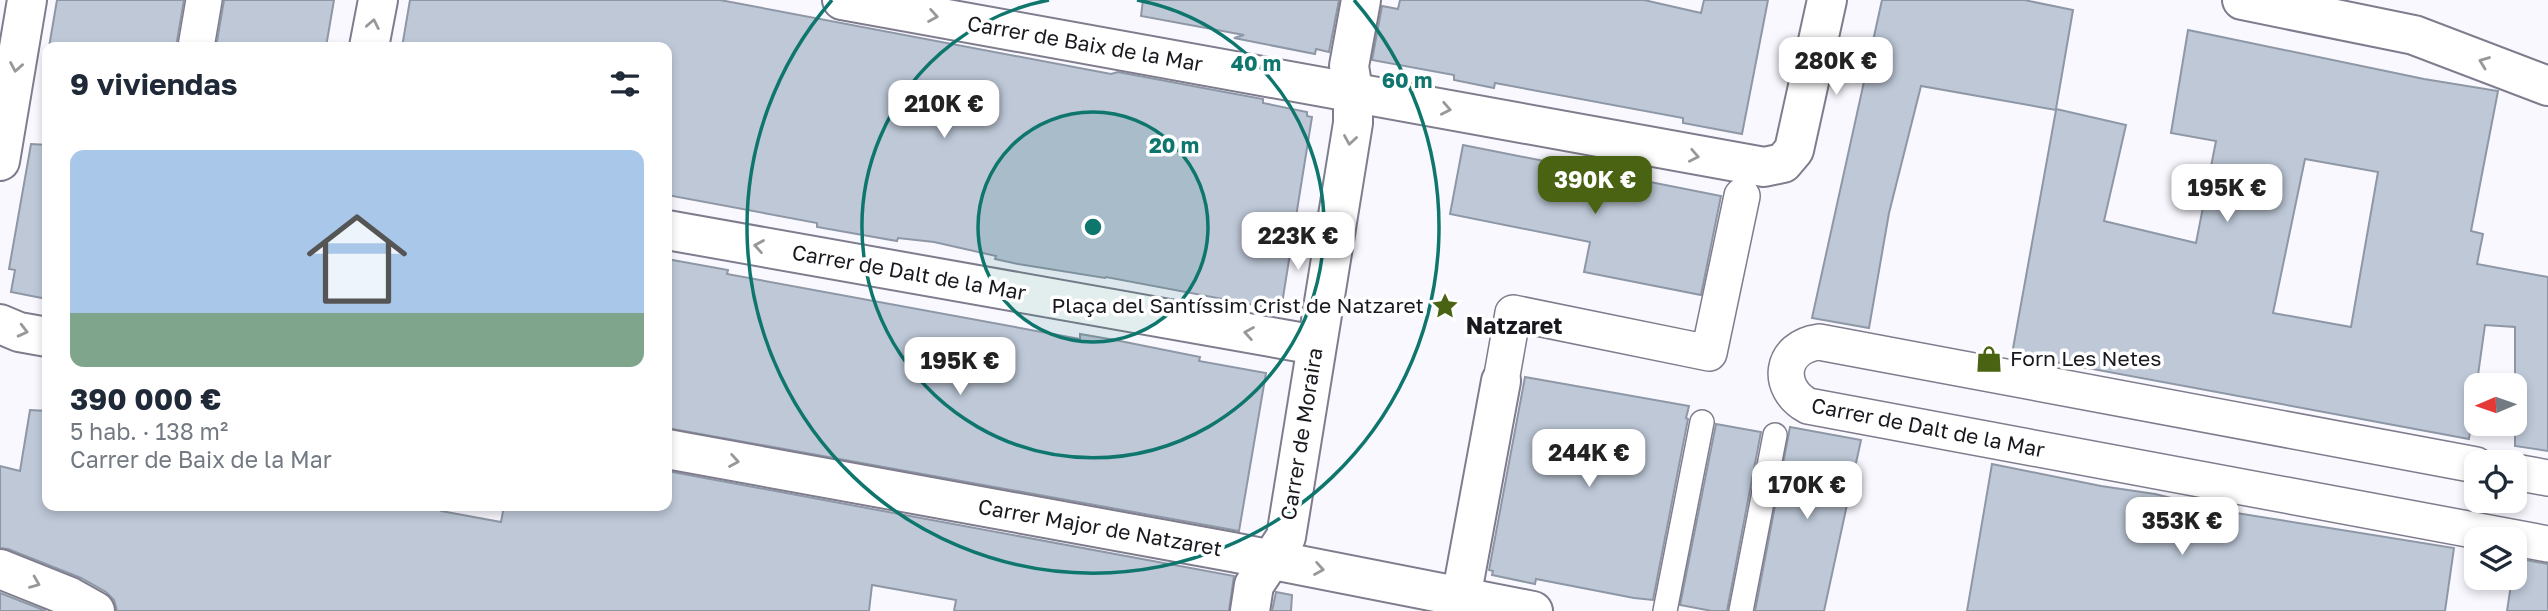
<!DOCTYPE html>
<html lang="es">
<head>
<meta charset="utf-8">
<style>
  :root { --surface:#fff; --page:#f2f2f3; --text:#1f2937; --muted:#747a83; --accent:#496312 }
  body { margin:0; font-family:"Golos Text",sans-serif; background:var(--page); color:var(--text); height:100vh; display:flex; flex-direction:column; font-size:26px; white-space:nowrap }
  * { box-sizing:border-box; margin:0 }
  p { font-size:23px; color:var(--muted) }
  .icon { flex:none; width:38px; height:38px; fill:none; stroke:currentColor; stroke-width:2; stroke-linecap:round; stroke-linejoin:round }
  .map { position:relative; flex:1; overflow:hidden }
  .sheet { position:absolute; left:42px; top:42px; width:630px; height:469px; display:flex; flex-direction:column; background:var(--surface); border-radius:14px; box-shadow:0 4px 10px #0003 }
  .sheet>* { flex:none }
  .needle { width:46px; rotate:268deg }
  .fabs { position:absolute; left:2464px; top:373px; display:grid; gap:14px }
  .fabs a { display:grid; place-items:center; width:63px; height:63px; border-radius:14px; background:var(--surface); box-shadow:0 4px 10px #0003; font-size:35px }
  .price { position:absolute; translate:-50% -60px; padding:0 16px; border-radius:14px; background:#fff; color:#222; font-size:23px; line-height:46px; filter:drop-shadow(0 2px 4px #0008) }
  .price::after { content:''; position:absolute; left:50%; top:42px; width:21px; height:16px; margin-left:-10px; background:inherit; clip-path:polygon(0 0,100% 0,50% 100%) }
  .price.on { background:var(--accent); color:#fff }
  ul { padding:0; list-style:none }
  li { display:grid; align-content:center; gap:14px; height:371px; padding:0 28px }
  li span { display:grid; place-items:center; height:217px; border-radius:14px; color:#555 }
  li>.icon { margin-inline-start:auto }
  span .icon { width:126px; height:126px; fill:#fffc; stroke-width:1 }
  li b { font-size:30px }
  h2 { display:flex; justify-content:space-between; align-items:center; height:84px; padding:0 28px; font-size:30px }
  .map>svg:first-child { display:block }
  .building { fill:#bec8d7; stroke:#8e97a5; stroke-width:2; fill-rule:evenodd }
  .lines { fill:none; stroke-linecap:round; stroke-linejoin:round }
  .service-casing { stroke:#7f7d8d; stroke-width:26 }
  .pedestrian-casing { stroke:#7f7d8d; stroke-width:38 }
  .minor-casing { stroke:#7f7d8d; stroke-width:42 }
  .service { stroke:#fff; stroke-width:23 }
  .pedestrian { stroke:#fff; stroke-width:35 }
  .minor { stroke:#fff; stroke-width:38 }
  .oneway { stroke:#98979a }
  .ring { fill:none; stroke:#0f766e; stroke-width:3.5 }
  .labels { text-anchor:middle; stroke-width:7; stroke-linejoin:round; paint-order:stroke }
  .street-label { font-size:21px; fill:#19181e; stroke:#fff }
  .poi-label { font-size:21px; fill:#19181e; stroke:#fff; text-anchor:end }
  .neighbourhood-label { font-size:23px; font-weight:bold; fill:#19181e; stroke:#fff }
  .centre { fill:#0f766e; stroke:#fff; stroke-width:3.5 }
  .ring-label { font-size:21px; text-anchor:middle; font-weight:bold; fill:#0f766e; stroke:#fff; stroke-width:7; stroke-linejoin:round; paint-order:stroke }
</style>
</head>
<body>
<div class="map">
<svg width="2548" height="611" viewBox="0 0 2548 611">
  <rect width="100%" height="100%" fill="#f9f8ff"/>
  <g class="building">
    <path d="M57,0H184L176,47H49Z"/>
    <path d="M224,0H334L326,47H216Z"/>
    <path d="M410,0H720L1111,74L1118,72L1230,93L1263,99V103L1307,112V116L1312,117L1281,310L1106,277L1105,278L1018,264L995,259L996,256L934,242L898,238L897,241L817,227V223L667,195V47H402Z"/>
    <path d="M1143,0H1339L1329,52L1316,49L1315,54L1234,38L1244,35L1141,16Z"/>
    <path d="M1400,0H1644L1701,13L1704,0H1768L1742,134L1683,123V118L1495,83L1494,88L1454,80V75L1372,60L1382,6L1398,9Z"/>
    <path d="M1882,0H2024L2073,10L2056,109L2126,125L2104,221L2196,243L2216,141L2171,133L2188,30L2424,79L2498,91L2471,231L2483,234L2477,264L2548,277V451L2515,446V327L2485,325L2469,439L2012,354L2056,110L1921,86L1889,213L1869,328L1812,318ZM2305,159L2378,172L2351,327L2273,313Z"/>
    <path d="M31,144L47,145V299L11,292L15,270L9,269Z"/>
    <path d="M1463,145L1721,196L1701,295L1584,272L1590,242L1450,214Z"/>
    <path d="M667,259L728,270L727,274L1080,339V334L1115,340L1200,357L1199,361L1266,373L1239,531L667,428Z"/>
    <path d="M1525,377L1689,406L1686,418L1688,419L1653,600L1634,598L1536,579L1535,584L1492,575L1493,571L1489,570Z"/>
    <path d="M30,410L47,411V506H442L441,511L501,522L504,506H667V471L1234,576L1229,611H954L956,600L872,585L869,611H117L114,600L106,592L81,578L8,549L0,548V466L20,471Z"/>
    <path d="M1716,424L1761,432L1727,611H1712L1680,605Z"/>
    <path d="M1790,427L1861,440L1824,611H1755Z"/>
    <path d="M1992,464L2101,486L2155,494L2224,511L2454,548L2445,611H1967Z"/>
    <path d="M2515,558L2548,564V611H2507L2512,578H2515Z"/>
    <path d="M1276,592L1292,595L1291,611H1272Z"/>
    <path d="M0,593L46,611H0Z"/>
  </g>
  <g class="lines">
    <defs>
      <g id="service">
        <path d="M1665,611L1702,422"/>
        <path d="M1741,611L1775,435"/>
      </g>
      <g id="pedestrian">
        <path d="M196,47L204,0"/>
        <path d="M1501,381L1513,313L1709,353L1742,196"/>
        <path d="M2476,465L1819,342C1780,347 1775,388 1808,406L2548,544"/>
        <path d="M2515,472L2548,478"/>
      </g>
      <g id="minor">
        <path d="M842,0L1764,167L1783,163L1794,150L1827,0"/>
        <path d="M2242,0L2414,35L2548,86"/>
        <path d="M369,47L378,0"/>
        <path d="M0,161L27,0"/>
        <path d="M667,230L1316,345"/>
        <path d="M0,324L19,332L47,337"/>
        <path d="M667,449L1232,552L1533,611"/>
        <path d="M0,569L70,597L95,611"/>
        <path d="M1461,598L1501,381"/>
        <path d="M1250,611L1254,585L1286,537L1353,123V91L1349,66L1361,0"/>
      </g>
    </defs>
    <use href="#service" class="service-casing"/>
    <use href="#pedestrian" class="pedestrian-casing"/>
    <use href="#minor" class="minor-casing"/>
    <use href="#service" class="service"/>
    <use href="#pedestrian" class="pedestrian"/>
    <use href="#minor" class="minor"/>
  </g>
  <defs><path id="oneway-chevron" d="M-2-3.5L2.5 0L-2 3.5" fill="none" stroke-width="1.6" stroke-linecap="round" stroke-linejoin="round" transform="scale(1.75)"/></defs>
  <g class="oneway">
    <use href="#oneway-chevron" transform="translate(933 16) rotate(10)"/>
    <use href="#oneway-chevron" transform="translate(373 24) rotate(-79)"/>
    <use href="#oneway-chevron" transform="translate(2484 62) rotate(-159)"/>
    <use href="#oneway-chevron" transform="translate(16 67) rotate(100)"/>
    <use href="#oneway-chevron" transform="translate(1446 109) rotate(11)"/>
    <use href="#oneway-chevron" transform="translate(1350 140) rotate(99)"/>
    <use href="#oneway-chevron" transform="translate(1694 156) rotate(11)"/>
    <use href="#oneway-chevron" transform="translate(759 246) rotate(-170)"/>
    <use href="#oneway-chevron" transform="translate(23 331) rotate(14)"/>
    <use href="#oneway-chevron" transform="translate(1249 333) rotate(-170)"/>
    <use href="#oneway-chevron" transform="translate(734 461) rotate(10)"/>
    <use href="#oneway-chevron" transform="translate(1319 569) rotate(10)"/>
    <use href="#oneway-chevron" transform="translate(35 583) rotate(22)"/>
  </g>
  <circle cx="1093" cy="227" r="115" fill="#0f766e" fill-opacity=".12"/>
  <g class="ring">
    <circle cx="1093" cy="227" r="115"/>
    <path d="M1137 0A231 231 0 1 1 1049 0"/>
    <path d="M1354 0A346 346 0 1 1 832 0"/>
  </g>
  <defs>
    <symbol id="sight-bare" viewBox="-9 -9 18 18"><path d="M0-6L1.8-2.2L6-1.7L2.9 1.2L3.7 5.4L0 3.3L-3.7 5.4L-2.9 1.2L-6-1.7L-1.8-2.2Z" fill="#496312" stroke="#fff" stroke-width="2.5" paint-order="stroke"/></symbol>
    <symbol id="shop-bare" viewBox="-9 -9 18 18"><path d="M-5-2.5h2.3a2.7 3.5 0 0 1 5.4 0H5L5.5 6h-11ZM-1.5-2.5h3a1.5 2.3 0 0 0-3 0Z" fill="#496312" stroke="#fff" stroke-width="2.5" paint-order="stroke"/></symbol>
  </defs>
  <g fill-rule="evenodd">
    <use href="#sight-bare" x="1426" y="287" width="38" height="38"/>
    <use href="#shop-bare" x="1970" y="340" width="38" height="38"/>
  </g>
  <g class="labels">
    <g class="street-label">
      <text transform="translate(1085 44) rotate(10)" y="7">Carrer de Baix de la Mar</text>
      <text transform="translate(909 273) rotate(10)" y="7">Carrer de Dalt de la Mar</text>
      <text transform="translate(1928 428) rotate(11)" y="7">Carrer de Dalt de la Mar</text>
      <text transform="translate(1302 434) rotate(-81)" y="7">Carrer de Moraira</text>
      <text transform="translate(1100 528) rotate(10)" y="7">Carrer Major de Natzaret</text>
    </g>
    <g class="poi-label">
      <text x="1424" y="313">Plaça del Santíssim Crist de Natzaret</text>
      <text x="2010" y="366" text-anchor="start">Forn Les Netes</text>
    </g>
    <g class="neighbourhood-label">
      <text x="1514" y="334">Natzaret</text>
    </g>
  </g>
  <circle cx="1093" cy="227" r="10" class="centre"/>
  <g class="ring-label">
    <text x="1256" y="71">40 m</text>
    <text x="1407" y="88">60 m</text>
    <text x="1174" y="153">20 m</text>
  </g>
</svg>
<div class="fabs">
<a><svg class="needle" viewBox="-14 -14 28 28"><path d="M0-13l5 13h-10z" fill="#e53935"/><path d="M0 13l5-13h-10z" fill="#747a83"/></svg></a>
<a><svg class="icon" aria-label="locate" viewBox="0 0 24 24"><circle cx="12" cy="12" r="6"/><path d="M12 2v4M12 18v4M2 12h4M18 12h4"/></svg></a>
<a><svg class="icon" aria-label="layers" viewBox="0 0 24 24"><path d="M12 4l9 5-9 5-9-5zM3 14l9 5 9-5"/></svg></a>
</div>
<b class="price" style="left:1836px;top:97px">280K €</b>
<b class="price" style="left:944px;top:140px">210K €</b>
<b class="price on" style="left:1595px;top:216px">390K €</b>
<b class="price" style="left:2227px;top:224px">195K €</b>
<b class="price" style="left:1298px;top:272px">223K €</b>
<b class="price" style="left:960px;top:397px">195K €</b>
<b class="price" style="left:1589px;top:489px">244K €</b>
<b class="price" style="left:1807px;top:521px">170K €</b>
<b class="price" style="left:2182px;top:557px">353K €</b>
<section class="sheet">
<h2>9 viviendas<svg class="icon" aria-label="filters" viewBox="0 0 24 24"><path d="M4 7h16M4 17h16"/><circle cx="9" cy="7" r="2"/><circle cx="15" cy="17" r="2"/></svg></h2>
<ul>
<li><span style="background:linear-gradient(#a9c7e8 75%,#7fa58c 0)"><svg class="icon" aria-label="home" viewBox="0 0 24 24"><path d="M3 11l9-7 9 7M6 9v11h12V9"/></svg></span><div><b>390 000 €</b><p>5 hab. · 138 m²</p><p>Carrer de Baix de la Mar</p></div></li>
</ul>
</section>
</div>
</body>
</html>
